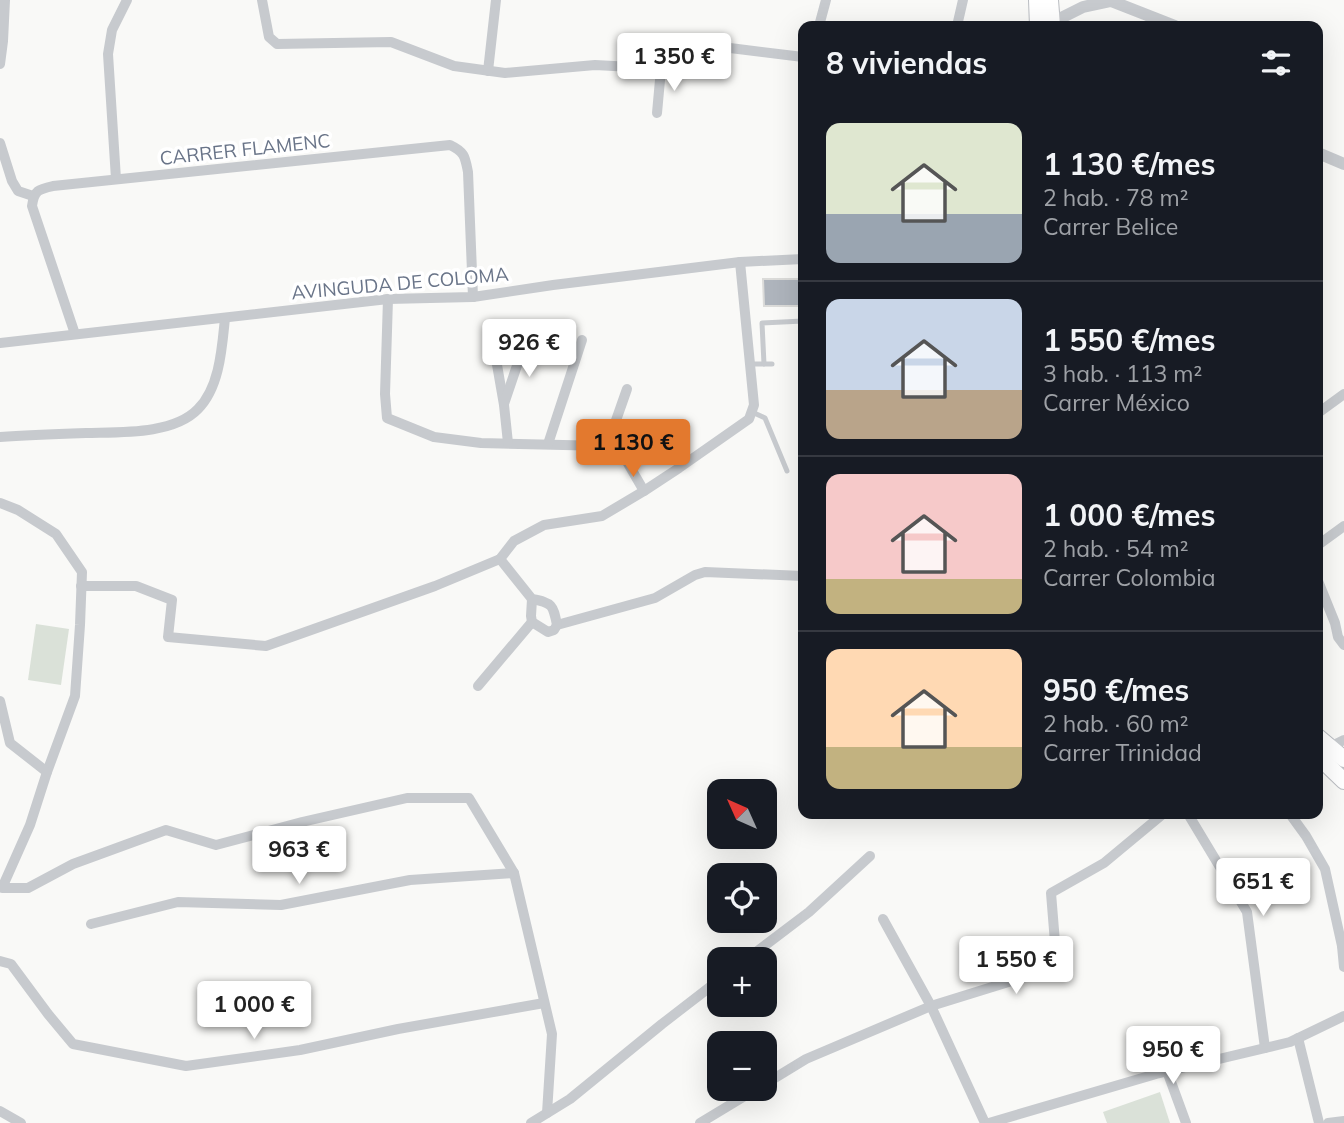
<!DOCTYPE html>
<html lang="es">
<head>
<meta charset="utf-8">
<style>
  :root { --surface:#171b24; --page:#20242c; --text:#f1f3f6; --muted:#9ea1a6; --line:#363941; --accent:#e3792e }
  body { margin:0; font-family:Mulish,sans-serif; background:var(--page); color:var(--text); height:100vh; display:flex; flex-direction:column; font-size:26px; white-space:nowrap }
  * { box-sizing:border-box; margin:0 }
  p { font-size:23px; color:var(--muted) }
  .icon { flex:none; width:38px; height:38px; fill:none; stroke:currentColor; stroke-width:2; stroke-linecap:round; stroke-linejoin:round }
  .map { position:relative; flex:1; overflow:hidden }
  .details { position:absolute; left:798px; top:21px; width:525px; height:798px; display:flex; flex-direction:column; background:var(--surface); border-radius:14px; box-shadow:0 7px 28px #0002 }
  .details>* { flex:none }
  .needle { width:46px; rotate:315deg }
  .controls { position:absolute; left:707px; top:779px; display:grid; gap:14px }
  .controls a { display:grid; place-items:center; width:70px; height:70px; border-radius:14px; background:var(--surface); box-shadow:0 7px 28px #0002; font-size:35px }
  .price { position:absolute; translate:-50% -60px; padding:0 16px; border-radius:7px; background:#fff; color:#222; font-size:23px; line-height:46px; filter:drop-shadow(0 2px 4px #0008) }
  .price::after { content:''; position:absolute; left:50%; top:42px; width:21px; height:16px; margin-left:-10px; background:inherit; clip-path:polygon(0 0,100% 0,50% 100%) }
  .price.active { background:var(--accent); color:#111 }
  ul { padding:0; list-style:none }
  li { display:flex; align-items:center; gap:21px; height:175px; padding:0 28px }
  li+li { border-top:2px solid var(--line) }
  li span { display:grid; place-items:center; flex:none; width:196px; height:140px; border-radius:14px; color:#555 }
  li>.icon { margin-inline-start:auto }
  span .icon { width:84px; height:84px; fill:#fffc; stroke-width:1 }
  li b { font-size:30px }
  h2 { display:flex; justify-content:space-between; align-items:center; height:84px; padding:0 28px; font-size:30px }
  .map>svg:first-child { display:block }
  .green { fill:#dae1d8 }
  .building { fill:#aeb4bc; stroke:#dbdbd9; stroke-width:2 }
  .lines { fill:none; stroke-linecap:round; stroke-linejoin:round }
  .primary-casing { stroke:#babdc2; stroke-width:18 }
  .service { stroke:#c7cace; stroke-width:5 }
  .minor { stroke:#c7cace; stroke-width:10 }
  .tertiary { stroke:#c7cace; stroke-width:12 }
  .primary { stroke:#fff; stroke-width:16 }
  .labels { text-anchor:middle; stroke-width:7; stroke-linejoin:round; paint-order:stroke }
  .street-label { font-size:19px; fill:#697488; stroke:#fff }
</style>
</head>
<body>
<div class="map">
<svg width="1344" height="1123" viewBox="0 0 1344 1123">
  <rect width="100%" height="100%" fill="#f9f9f7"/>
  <g class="green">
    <path d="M36,624L69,629L61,685L28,680Z"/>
    <path d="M1160,1092L1170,1123H1107L1103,1112Z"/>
  </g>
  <path class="building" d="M763,279H803V306H764Z"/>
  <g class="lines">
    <defs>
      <g id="primary">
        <path d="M1037,0L1038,26"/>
        <path d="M1050,0L1052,26"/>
        <path d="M1318,737L1344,759"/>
        <path d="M1318,756L1344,781"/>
      </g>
    </defs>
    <use href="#primary" class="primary-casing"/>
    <g class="service">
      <path d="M751,364H772"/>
      <path d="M764,364L762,323L803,321"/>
      <path d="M752,412L765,418L787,471"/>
    </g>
    <g class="minor">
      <path d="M262,0L269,37L277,44L391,42L454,66L505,73L595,65L669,69L704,49L722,47L803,57"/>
      <path d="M819,26L826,0"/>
      <path d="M957,26L963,0"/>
      <path d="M0,64L3,41L5,0"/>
      <path d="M488,71L496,0"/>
      <path d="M657,113L661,69"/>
      <path d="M0,143L12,181L18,191L33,196"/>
      <path d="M116,179L108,54L112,30L127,0"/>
      <path d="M388,299L385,394L387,418L434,437L481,443L607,446L626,460L644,491"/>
      <path d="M75,334L32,206C34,190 39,189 53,186L450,145C465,152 465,157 468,172L473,297"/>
      <path d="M0,343L388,299L473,297L553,285L740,262L803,259"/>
      <path d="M496,359L504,405L508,443"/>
      <path d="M504,404L525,342"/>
      <path d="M1318,413L1344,394"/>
      <path d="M0,437C28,435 57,434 86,433C119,432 173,435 198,409C220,387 222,347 225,318"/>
      <path d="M548,444L582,340"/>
      <path d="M607,446L627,389"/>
      <path d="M0,503L18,510L56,534L82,572L80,625L75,696L47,772L30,825L2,888H28L73,864L166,830L216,845L302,822L407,798H469L514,873L552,1034L547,1113"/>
      <path d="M1318,545L1344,526"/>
      <path d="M1318,581L1335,623L1338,637L1344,645"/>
      <path d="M81,586H136L172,600L168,637L266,646L435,586L500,559"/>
      <path d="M532,599L531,616L532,622L548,632L554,630L557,625L655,598L695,575L705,572L803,576"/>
      <path d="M557,625C553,605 553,603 532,599L500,559L514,541L544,525L602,516L644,491L679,468L749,419L754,405L740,262"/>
      <path d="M478,686L532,622"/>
      <path d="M0,701L10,743L47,772"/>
      <path d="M1330,747L1344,740"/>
      <path d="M1188,814L1247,912L1265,1048"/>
      <path d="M1290,814L1306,836L1325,869L1342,946L1344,945"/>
      <path d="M883,919L931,1006L985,1123"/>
      <path d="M91,924L178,902L281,905L410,880L514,873"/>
      <path d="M1342,946L1344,967"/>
      <path d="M747,959L809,912L870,856"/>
      <path d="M0,961L11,964L48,1014L73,1044L186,1066L300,1050L398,1029L544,1003"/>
      <path d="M1298,1038L1319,1123"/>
      <path d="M1167,1071L1186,1123"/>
      <path d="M765,1084L806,1059L931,1006L1057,967L1051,893L1104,863L1163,814"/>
      <path d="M0,1111L21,1123"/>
      <path d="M531,1123L570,1099L662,1024L719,980"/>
      <path d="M700,1123L758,1088"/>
      <path d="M989,1123L1156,1074L1290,1042L1344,1016"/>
      <path d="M1328,1123L1344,1121"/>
    </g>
    <g class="tertiary">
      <path d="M1051,23L1083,7L1111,1L1175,26"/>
      <path d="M1318,153L1344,164"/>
    </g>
    <use href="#primary" class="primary"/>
  </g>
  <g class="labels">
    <g class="street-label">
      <text transform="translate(245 149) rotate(-6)" y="7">CARRER FLAMENC</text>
      <text transform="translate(400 283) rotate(-5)" y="7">AVINGUDA DE COLOMA</text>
    </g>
  </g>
</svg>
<div class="controls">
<a><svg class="needle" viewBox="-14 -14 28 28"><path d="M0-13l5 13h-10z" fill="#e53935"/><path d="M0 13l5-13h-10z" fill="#9ea1a6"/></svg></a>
<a><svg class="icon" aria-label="locate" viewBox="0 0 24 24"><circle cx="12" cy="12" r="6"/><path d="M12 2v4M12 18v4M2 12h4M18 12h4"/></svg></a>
<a>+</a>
<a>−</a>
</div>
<b class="price" style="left:674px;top:93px">1 350 €</b>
<b class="price" style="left:529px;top:379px">926 €</b>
<b class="price active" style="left:633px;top:479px">1 130 €</b>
<b class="price" style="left:299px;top:886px">963 €</b>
<b class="price" style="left:1263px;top:918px">651 €</b>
<b class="price" style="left:1016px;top:996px">1 550 €</b>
<b class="price" style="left:254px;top:1041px">1 000 €</b>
<b class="price" style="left:1173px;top:1086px">950 €</b>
<section class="details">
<h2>8 viviendas<svg class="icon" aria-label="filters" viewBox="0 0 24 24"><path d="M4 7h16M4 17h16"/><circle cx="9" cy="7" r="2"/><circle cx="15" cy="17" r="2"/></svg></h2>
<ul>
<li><span style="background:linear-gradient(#dfe7d0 65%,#9aa5b1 0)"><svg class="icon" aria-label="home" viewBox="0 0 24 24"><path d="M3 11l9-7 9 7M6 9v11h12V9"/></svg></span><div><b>1 130 €/mes</b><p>2 hab. · 78 m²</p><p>Carrer Belice</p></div></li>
<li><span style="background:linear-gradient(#c9d6e8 65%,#b9a48a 0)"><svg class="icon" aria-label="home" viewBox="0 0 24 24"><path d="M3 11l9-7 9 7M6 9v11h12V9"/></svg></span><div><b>1 550 €/mes</b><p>3 hab. · 113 m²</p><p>Carrer México</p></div></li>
<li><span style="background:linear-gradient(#f6c9c9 75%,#c2b280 0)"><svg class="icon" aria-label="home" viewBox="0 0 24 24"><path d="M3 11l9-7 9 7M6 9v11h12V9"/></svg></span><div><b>1 000 €/mes</b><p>2 hab. · 54 m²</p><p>Carrer Colombia</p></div></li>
<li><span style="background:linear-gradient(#ffd9b3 70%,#c2b280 0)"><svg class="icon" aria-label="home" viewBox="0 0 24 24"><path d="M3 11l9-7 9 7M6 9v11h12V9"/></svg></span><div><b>950 €/mes</b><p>2 hab. · 60 m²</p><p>Carrer Trinidad</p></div></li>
</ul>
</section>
</div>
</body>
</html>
